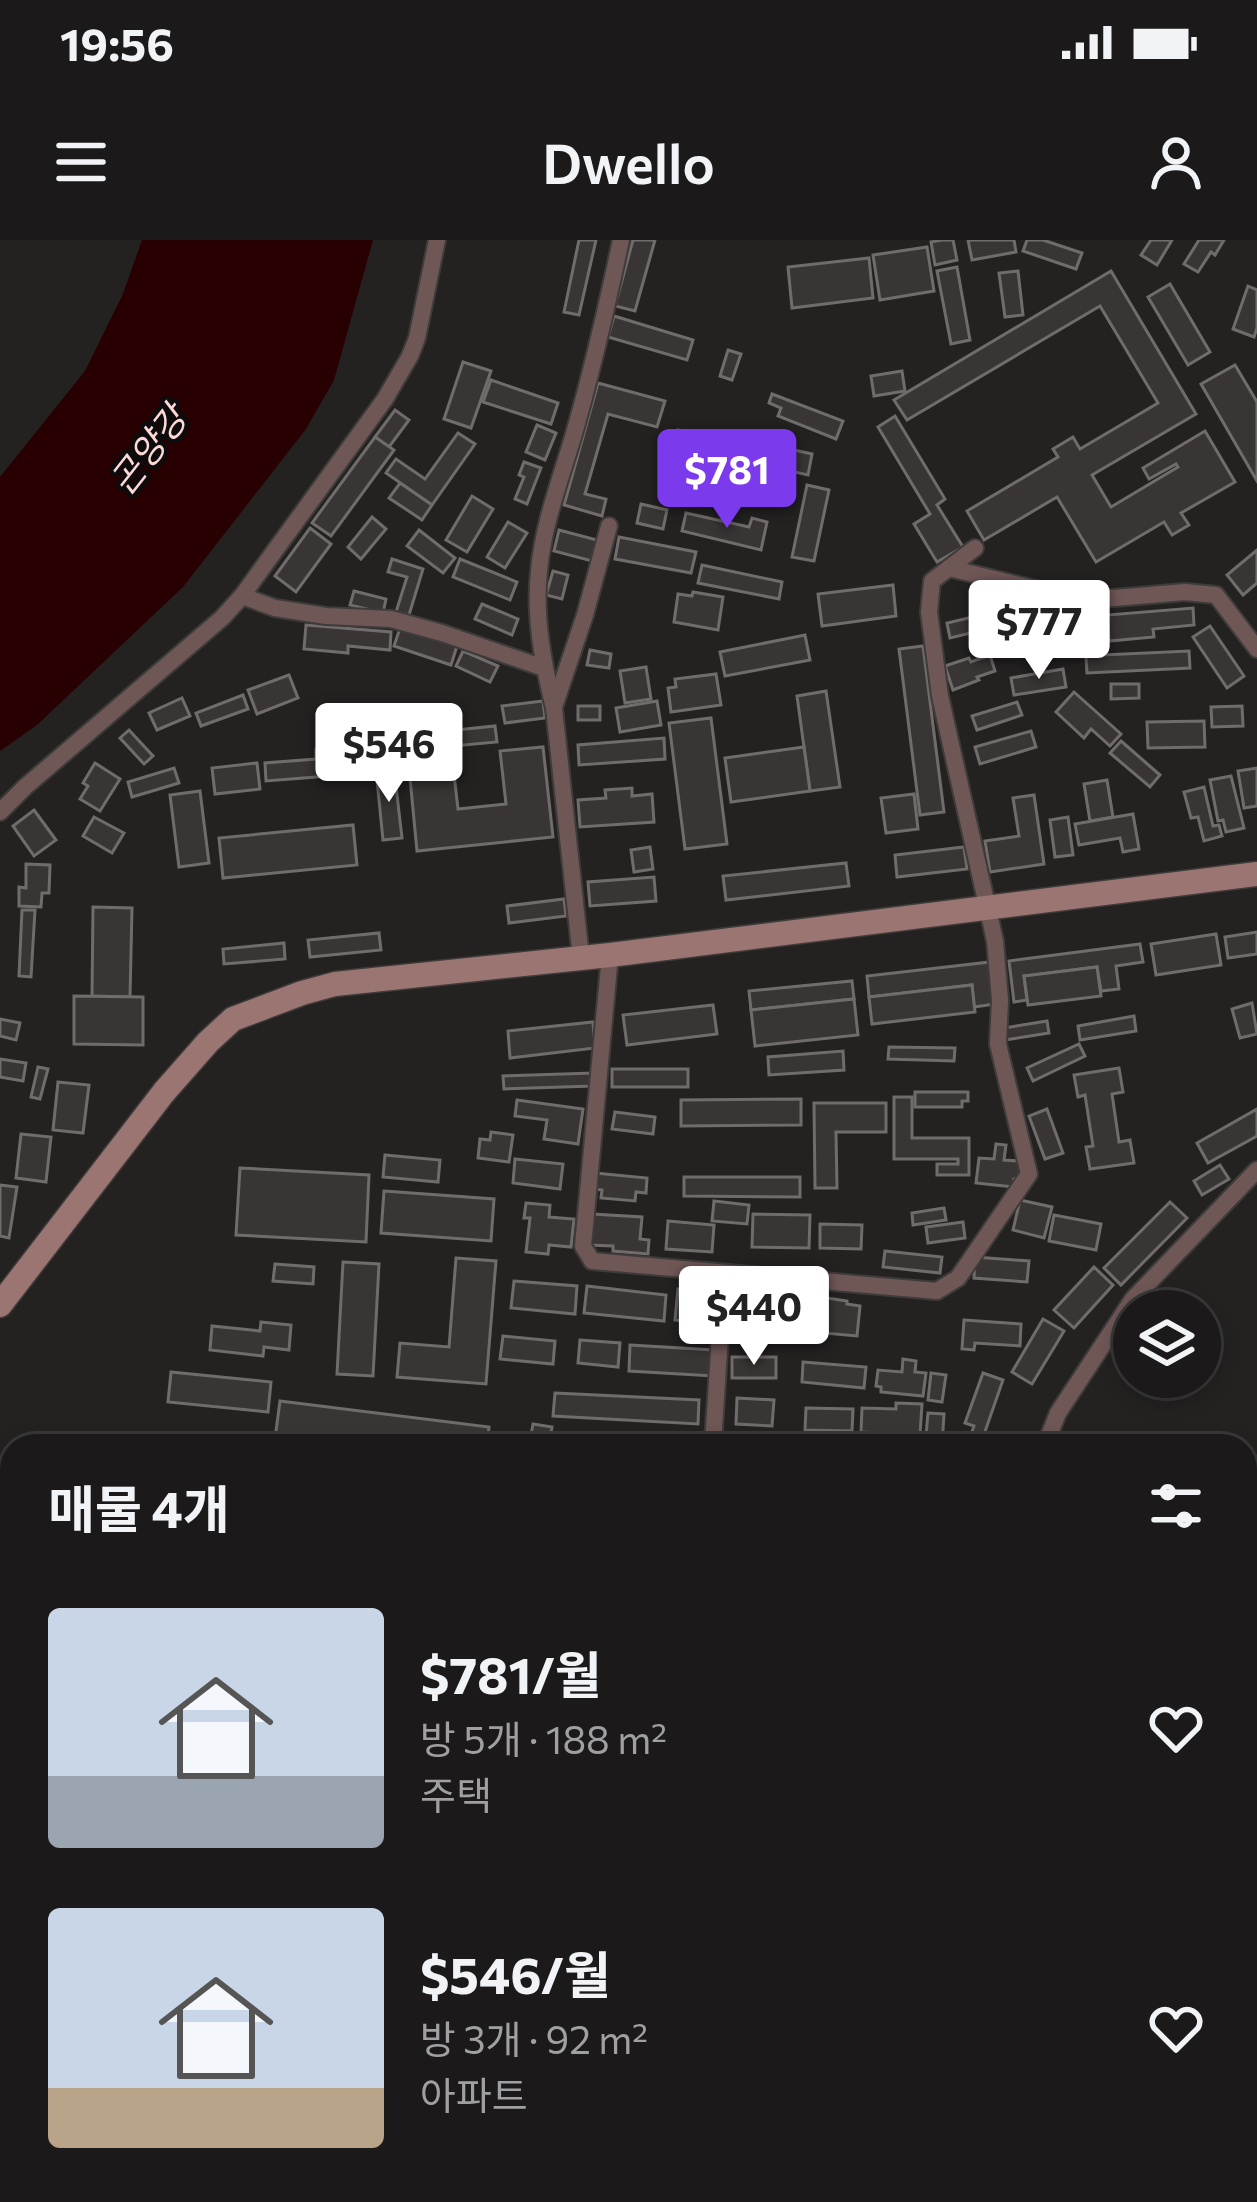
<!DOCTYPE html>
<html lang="ko">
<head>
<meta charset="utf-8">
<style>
  :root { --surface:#1b1919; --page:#242222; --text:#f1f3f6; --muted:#a0a0a2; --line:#393838; --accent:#7c3aed }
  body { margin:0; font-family:Commissioner,"Noto Sans KR",sans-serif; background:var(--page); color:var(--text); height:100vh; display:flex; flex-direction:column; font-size:45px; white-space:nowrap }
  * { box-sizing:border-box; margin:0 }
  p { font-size:39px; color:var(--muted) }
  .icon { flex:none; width:66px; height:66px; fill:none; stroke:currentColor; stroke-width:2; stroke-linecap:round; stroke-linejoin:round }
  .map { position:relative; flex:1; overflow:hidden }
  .panel { position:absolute; left:0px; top:1194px; width:1257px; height:768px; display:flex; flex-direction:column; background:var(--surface); border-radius:36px 36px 0 0; box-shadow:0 6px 18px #0003,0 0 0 3px var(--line) }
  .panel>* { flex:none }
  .tools { position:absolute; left:1113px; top:1050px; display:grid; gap:24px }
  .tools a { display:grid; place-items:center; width:108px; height:108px; border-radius:50%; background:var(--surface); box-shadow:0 6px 18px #0003,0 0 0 3px var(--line); font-size:60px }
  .price { position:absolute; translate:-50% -102px; padding:0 27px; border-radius:12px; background:#fff; color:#222; font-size:39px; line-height:78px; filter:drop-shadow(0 3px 6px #0008) }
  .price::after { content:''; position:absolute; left:50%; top:72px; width:36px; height:27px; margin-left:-18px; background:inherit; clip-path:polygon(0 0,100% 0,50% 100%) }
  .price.active { background:var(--accent); color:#fff }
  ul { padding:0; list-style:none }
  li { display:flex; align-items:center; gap:36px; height:300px; padding:0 48px }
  li span { display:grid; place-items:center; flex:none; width:336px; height:240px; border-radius:12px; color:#555 }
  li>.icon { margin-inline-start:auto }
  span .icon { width:144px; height:144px; fill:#fffc; stroke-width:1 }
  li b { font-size:51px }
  h2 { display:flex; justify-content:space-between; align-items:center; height:144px; padding:0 48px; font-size:51px }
  .status { display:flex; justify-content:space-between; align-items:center; height:84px; padding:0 60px; background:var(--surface); direction:ltr }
  .status svg { height:33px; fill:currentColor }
  header { display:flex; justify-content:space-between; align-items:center; height:156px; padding:0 48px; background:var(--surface); font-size:54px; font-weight:600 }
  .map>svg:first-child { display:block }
  .water { fill:#280002 }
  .building { fill:#393535; stroke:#706c6b; stroke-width:3 }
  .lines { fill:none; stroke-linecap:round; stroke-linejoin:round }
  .street-casing { stroke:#3e3b3b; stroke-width:20 }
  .secondary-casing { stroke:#3e3b3b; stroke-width:27 }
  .street { stroke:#6f5756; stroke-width:16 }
  .secondary { stroke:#9b7572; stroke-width:24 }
  .labels { text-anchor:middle; stroke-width:9; stroke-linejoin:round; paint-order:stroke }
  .water-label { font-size:36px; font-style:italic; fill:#fcd8d6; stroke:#0d0b0b }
</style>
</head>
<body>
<div class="status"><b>19:56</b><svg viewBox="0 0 49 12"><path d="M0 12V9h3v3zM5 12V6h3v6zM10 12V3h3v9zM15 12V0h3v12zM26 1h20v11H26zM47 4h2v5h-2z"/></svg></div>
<header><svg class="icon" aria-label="menu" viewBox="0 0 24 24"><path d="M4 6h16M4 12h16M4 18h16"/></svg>Dwello<svg class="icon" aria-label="person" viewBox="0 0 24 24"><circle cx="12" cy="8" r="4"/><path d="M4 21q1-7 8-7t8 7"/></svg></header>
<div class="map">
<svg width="1257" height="1962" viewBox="0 0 1257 1962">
  <rect width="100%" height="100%" fill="#242121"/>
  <path class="water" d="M142,0H373L334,140L306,189L183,347L37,485L0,511V237L85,131L123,54Z"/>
  <g class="building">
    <path d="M579,0H596L579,75L564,72Z"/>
    <path d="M633,0H655L635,71L615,66Z"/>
    <path d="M942,0H953L957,20L935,25L931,2Z"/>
    <path d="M968,0H1014L1016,12L972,20Z"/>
    <path d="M1027,0H1043L1082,13L1076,29L1023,11Z"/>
    <path d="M1151,0H1172L1157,25L1141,15Z"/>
    <path d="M1199,0H1224L1215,15L1211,12L1198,32L1184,24Z"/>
    <path d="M927,7L934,51L880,60L873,15Z"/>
    <path d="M869,18L873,58L792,68L788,27Z"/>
    <path d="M957,27L970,100L951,104L937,31Z"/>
    <path d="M1018,31L1023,75L1005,77L999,33Z"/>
    <path d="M1111,31L1196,174L1092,235L1111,267L1178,227L1176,224L1149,239L1143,228L1205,191L1235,242L1181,273L1189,285L1172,295L1164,282L1096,322L1057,257L984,300L967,271L1058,217L1053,209L1073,197L1080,209L1158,163L1100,66L907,180L894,160Z"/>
    <path d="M1170,44L1210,112L1188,125L1148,57Z"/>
    <path d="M1248,46L1257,50V88L1254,97L1233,89Z"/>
    <path d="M614,76L693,100L687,120L608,97Z"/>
    <path d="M728,110L741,114L732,140L720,136Z"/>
    <path d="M463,122L491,131L471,188L444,179Z"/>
    <path d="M1235,125L1257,162V241L1201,144Z"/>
    <path d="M902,131L905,151L874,156L871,136Z"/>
    <path d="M491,140L558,163L551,184L483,162Z"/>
    <path d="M598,143L665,161L657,187L608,174L585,254L606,259L602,276L564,265Z"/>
    <path d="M772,154L843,181L836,199L778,176L781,168L769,163Z"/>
    <path d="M395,170L409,180L389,207L375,197Z"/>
    <path d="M895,176L945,259L937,265L963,307L937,322L914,284L930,274L878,187Z"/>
    <path d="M537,185L556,193L545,220L526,212Z"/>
    <path d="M678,190L711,197L708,212L675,205Z"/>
    <path d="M712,192L812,214L808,235L708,212Z"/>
    <path d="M458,193L475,204L432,265L386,233L396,219L425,239Z"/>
    <path d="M375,197L394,210L331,296L312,283Z"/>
    <path d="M524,222L541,228L527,264L515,259L524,237L519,235Z"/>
    <path d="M400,243L432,265L422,280L389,258Z"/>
    <path d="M807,245L829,250L814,321L792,317Z"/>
    <path d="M472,256L493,269L467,312L446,300Z"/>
    <path d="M641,264L667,270L663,289L637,283Z"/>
    <path d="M686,273L749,287L752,278L767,282L761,310L682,291Z"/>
    <path d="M372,277L386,289L361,319L348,307Z"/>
    <path d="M508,282L527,293L505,328L487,317Z"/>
    <path d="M310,288L331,304L296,352L275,336Z"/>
    <path d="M419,290L455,318L443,333L407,306Z"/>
    <path d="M559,290L597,300L592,321L554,311Z"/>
    <path d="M619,297L696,312L691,333L615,319Z"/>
    <path d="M1257,310V343L1243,355L1227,335Z"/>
    <path d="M392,319L423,329L409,375L396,372L407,337L388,332Z"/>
    <path d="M460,319L517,342L510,360L453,337Z"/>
    <path d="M702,325L782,342L779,359L698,343Z"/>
    <path d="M553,331L568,335L562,359L546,355Z"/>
    <path d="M893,345L896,376L822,386L818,354Z"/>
    <path d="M354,351L386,359L383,373L350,365Z"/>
    <path d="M693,352L723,357L718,390L674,382L678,354L692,356Z"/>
    <path d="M482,364L518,379L512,395L475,379Z"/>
    <path d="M1010,368L1014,388L980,396L979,391L950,398L947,383Z"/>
    <path d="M1193,368L1194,385L1153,389L1154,397L1109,401L1107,375Z"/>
    <path d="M306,385L391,392L390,410L348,406V413L304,409Z"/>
    <path d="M1056,385L1059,399L1028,404L1026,390Z"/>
    <path d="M1210,386L1244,436L1227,448L1193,397Z"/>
    <path d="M1102,387L1103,415L1189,411L1190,428L1087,433L1084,388Z"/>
    <path d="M400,388L457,406L451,425L394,406Z"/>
    <path d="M805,395L810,420L725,436L720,412Z"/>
    <path d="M923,406L944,572L920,575L899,409Z"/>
    <path d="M590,410L611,414L609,428L587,425Z"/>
    <path d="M463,411L498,426L490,442L456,426Z"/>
    <path d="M990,415L995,431L977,437L979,440L953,450L945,426L969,418L971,422Z"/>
    <path d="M646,427L651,459L625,463L620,431Z"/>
    <path d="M1063,429L1066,447L1014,455L1011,438Z"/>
    <path d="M716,434L721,465L671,472L668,448L676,447L675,439Z"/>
    <path d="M289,435L298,458L257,474L248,450Z"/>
    <path d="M1111,444H1139V458L1111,459Z"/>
    <path d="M826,451L840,547L810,551L797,456Z"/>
    <path d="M1074,452L1121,494L1110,506L1091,489L1084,498L1056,472Z"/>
    <path d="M243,455L248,469L201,486L196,473Z"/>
    <path d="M182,458L190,476L157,490L149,473Z"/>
    <path d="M543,461L545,478L505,483L502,466Z"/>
    <path d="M657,461L661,485L620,492L616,468Z"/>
    <path d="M1017,462L1022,475L977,490L972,476Z"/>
    <rect x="578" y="466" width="22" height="14"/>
    <path d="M1242,466L1243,486L1212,487L1211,467Z"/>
    <path d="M711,478L727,604L685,609L669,483Z"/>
    <path d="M1204,481L1205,507L1148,508L1147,482Z"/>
    <path d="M368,483L371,519L340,521L337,486Z"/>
    <path d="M437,484V492L495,486L497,502L376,513L375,497L394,496L393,487Z"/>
    <path d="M129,490L153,516L144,524L120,498Z"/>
    <path d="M1031,491L1036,507L980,524L975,507Z"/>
    <path d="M664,498L665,519L579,525L578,505Z"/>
    <path d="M1121,501L1160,535L1150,547L1110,513Z"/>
    <path d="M543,507L553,597L417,611L410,538L454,534L458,569L506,564L500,511Z"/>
    <path d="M804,507L810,551L731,562L725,518Z"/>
    <path d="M339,508L341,535L266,541L265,523L316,519V510Z"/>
    <path d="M95,523L120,539L100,571L80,559L88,546L83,543Z"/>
    <path d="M257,523L260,549L215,554L212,528Z"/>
    <path d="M174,528L179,543L132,557L128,542Z"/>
    <path d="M1257,528V566L1244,568L1238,531Z"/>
    <path d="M394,529L402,598L383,600L376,530Z"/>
    <path d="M1231,536L1244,588L1226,592L1223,580L1218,581L1210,540Z"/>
    <path d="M1107,540L1113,577L1090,581L1084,544Z"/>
    <path d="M1204,547L1213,586L1219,585L1222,596L1204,601L1198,577L1191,578L1184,552Z"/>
    <path d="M632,548V556L652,554L654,582L580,587L578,560L606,558L605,550Z"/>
    <path d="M200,551L209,623L179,627L170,555Z"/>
    <path d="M914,554L918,589L886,593L881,558Z"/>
    <path d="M1034,555L1044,624L990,632L985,601L1019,596L1013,558Z"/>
    <path d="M34,570L56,600L34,616L13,586Z"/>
    <path d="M1133,574L1139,609L1123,612L1120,598L1079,605L1075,584Z"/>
    <path d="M94,577L124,593L112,613L83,596Z"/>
    <path d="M1068,577L1073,615L1055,617L1050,580Z"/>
    <path d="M353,585L357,625L223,638L219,598Z"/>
    <path d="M650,607L653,629L634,632L631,610Z"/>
    <path d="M964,607L967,629L897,637L895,615Z"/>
    <path d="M846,623L849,646L726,660L723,636Z"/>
    <path d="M26,624L50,625L49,653H42L41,667L19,666V647L26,648Z"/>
    <path d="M654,637L656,661L590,666L588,642Z"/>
    <path d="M564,659L566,676L509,683L507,666Z"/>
    <path d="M93,667L132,668L130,757L92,756Z"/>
    <path d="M22,670H35L31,737L19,736Z"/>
    <path d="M1257,692V714L1228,718L1225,697Z"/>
    <path d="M379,693L381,710L310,717L308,700Z"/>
    <path d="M1216,694L1221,725L1156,735L1151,704Z"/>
    <path d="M284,703L285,719L224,724L223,709Z"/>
    <path d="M1140,704L1143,722L1116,726L1119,749L1101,751L1097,727L1024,736L1027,760L1014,762L1009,721Z"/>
    <path d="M990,722L995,764L974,767L972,745L869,757L867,736Z"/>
    <path d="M1097,727L1101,756L1028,765L1024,736Z"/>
    <path d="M852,741L854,759L751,770L749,751Z"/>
    <path d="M972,745L975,772L872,784L869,757Z"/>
    <path d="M74,756L143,757V805L74,804Z"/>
    <path d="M854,759L858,795L755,806L751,770Z"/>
    <path d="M1252,763L1257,794L1240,798L1232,769Z"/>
    <path d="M713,765L717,794L627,805L623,775Z"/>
    <path d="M1134,776L1136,791L1080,800L1078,786Z"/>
    <path d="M0,779L20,783L16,800L0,796Z"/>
    <path d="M1047,781L1049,793L1005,800L1004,788Z"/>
    <path d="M593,782L595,808L510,818L508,791Z"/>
    <path d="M1079,804L1085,816L1033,841L1027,828Z"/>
    <path d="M889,807L955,808L954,821L888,819Z"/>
    <path d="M843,811L844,830L769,835L768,817Z"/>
    <path d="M0,819L26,823L23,841L0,837Z"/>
    <path d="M38,827L48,829L40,859L31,857Z"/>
    <path d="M1119,828L1123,852L1112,854L1119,902L1130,900L1134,923L1090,929L1086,907L1093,906L1085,855L1078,857L1074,835Z"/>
    <rect x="612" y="829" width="76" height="18"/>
    <path d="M593,833V846L504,849L503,836Z"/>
    <path d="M58,842L89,845L83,893L53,890Z"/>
    <path d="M915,852H968V861H962V867H915Z"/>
    <path d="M894,857H912V898H969V935H937V924H958V919H894Z"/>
    <path d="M801,859V885L681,886V860Z"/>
    <path d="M517,860L583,869L578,904L544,899L547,880L515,876Z"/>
    <path d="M814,863H886V892H836L837,948H815Z"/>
    <path d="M1047,869L1063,913L1045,919L1029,876Z"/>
    <path d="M1257,869V896L1208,923L1197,903Z"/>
    <path d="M615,872L655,877L653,894L612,889Z"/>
    <path d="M491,892L513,895L509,922L478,918L480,899L490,900Z"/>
    <path d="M21,894L51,897L46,942L16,938Z"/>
    <path d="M996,904L1006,905L1004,920L1020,921L1019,939H1014V947L976,943L979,918L994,919Z"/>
    <path d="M385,915L440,920L438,942L383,937Z"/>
    <path d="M515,919L563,924L560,949L513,943Z"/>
    <path d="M1220,925L1229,939L1202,955L1194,941Z"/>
    <path d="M240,928L369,935L366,1002L236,995Z"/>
    <path d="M595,933L647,938L646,953L636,952L635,961L601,958L602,950L594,949Z"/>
    <path d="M684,937H800V957L684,956Z"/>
    <path d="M0,945L17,947L9,998L0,996Z"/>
    <path d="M384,951L494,959L491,1001L381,993Z"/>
    <path d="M1020,960L1052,967L1044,998L1013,990Z"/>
    <path d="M714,961L749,965L747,984L712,981Z"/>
    <path d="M1170,962L1187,978L1121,1045L1104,1028Z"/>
    <path d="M526,963L550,965L549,977L574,979L571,1007L549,1005L548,1014L526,1012L530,978H524Z"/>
    <path d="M944,968L946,980L913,985L912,973Z"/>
    <path d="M592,974L642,977L640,999L649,1000L648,1014L613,1011V1006L589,1005Z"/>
    <path d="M753,974L810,975L809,1008L752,1007Z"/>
    <path d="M1054,975L1101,984L1096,1010L1049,1001Z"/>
    <path d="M668,981L714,985L712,1012L666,1009Z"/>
    <path d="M963,982L965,998L928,1003L926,987Z"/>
    <path d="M820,984L862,985L861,1009L820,1008Z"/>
    <path d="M885,1011L942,1017L940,1033L883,1027Z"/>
    <path d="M975,1017L1029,1021L1027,1042L974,1038Z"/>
    <path d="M456,1018L496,1021L486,1144L397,1137L400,1103L449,1107Z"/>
    <path d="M343,1022L379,1024L373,1136L337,1134Z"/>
    <path d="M275,1024L314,1027L313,1044L273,1041Z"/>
    <path d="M1094,1027L1113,1045L1074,1088L1054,1070Z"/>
    <path d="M514,1041L577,1046L575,1074L511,1068Z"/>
    <path d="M587,1046L666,1055L664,1081L584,1073Z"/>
    <path d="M678,1049L702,1052L701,1060L716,1062L713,1085L675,1080Z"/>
    <path d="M827,1058L847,1061V1064L860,1066L857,1096L823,1093Z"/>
    <path d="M731,1060L784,1065L782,1090L728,1085Z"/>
    <path d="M1043,1079L1064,1091L1032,1144L1012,1132Z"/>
    <path d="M964,1080L1021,1084L1020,1106L975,1103L974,1110L962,1109Z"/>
    <path d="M261,1082L291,1085L289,1110L264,1107L263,1116L210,1110L212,1086L260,1091Z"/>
    <path d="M503,1096L555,1101L553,1124L500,1119Z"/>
    <path d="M580,1100L620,1103L618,1127L578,1123Z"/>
    <path d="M630,1105L714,1110L713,1136L629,1131Z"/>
    <rect x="732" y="1117" width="44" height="21"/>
    <path d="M903,1119L916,1121L915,1132L926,1133L923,1156L881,1152V1147L876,1146L878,1130L902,1132Z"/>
    <path d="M803,1122L866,1127L864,1148L802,1142Z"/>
    <path d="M171,1132L271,1142L268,1172L168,1162Z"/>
    <path d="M931,1133L946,1135L942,1162L928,1160Z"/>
    <path d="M983,1133L1003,1140L980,1206H977L968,1203L974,1186L965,1183Z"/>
    <path d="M555,1153L699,1160L698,1184L553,1176Z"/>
    <path d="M737,1158L774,1160L772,1186L736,1184Z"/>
    <path d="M280,1161L489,1187L487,1206H274Z"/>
    <path d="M896,1163L922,1164L920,1195L861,1192L862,1168L896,1169Z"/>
    <path d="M806,1168L853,1169L852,1191L805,1190Z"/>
    <path d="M928,1173L944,1174L942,1206H925Z"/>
    <path d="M533,1184L552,1187L549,1206H529Z"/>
    <path d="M4,1525L12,1548V1560L0,1564V1527Z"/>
    <path d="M12,1751V1785L0,1789V1755Z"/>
    <path d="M0,1812L12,1850V1865L0,1869Z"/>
    <path d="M454,1950H481L495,1962H468Z"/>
    <path d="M664,1950H691L681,1962H669L660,1955Z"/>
    <path d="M708,1950H725L735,1957L732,1962H699Z"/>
    <path d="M315,1951L316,1962H260V1956Z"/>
    <path d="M524,1952L578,1953V1962H524Z"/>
  </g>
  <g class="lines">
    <defs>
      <g id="street">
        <path d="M949,328L1073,358H1114L1185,352L1216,355L1257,409"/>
        <path d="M242,356L275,368L326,376L391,379L442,393L544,428"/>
        <path d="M554,467L585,375L609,286"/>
        <path d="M0,572L25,547L222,378L242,356L385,159L410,116L417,98L437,0"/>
        <path d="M610,715L583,1006L592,1021L937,1051L958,1038L1029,934L998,804L1000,760L995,701L940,456L929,372L932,341L975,308"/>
        <path d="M581,718L554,468C543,424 534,376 539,331C543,285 560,241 573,197C592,132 607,66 621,0"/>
        <path d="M658,1204L731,1206"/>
        <path d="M713,1204L724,1034"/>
        <path d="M1045,1206L1058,1173L1133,1059L1257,930"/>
        <path d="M0,1408L12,1421"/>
        <path d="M0,1428L12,1462"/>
        <path d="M0,1663L12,1658"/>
        <path d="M1245,1739L1257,1738"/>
        <path d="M408,1950L411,1962"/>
        <path d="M782,1962L789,1950"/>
      </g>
      <path id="secondary" d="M0,1065L164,852L208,802L233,779L302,753L335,744L610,715L1257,634"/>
    </defs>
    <use href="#street" class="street-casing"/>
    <use href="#secondary" class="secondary-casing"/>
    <use href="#street" class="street"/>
    <use href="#secondary" class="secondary"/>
  </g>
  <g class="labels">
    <g class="water-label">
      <text transform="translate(148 210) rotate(-52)" y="13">곤양강</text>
    </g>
  </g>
</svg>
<div class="tools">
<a><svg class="icon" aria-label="layers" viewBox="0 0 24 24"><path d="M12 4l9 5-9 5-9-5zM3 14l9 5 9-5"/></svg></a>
</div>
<b class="price active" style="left:727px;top:291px">$781</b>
<b class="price" style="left:1039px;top:442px">$777</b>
<b class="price" style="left:389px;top:565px">$546</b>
<b class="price" style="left:754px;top:1128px">$440</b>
<section class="panel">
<h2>매물 4개<svg class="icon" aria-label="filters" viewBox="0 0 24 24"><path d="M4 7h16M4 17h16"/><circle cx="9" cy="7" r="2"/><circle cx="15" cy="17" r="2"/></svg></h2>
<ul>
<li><span style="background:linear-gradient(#c9d6e8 70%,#9aa5b1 0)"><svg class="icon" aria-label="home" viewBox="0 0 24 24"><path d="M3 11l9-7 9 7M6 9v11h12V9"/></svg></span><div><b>$781/월</b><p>방 5개 · 188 m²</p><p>주택</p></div><svg class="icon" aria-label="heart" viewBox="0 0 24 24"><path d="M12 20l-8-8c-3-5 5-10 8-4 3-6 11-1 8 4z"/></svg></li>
<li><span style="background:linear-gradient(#c9d6e8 75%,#b9a48a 0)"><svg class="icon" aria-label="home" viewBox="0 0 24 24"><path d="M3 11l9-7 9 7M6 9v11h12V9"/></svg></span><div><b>$546/월</b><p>방 3개 · 92 m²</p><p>아파트</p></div><svg class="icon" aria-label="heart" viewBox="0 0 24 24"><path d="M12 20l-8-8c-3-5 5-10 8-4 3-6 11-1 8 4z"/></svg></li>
</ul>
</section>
</div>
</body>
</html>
